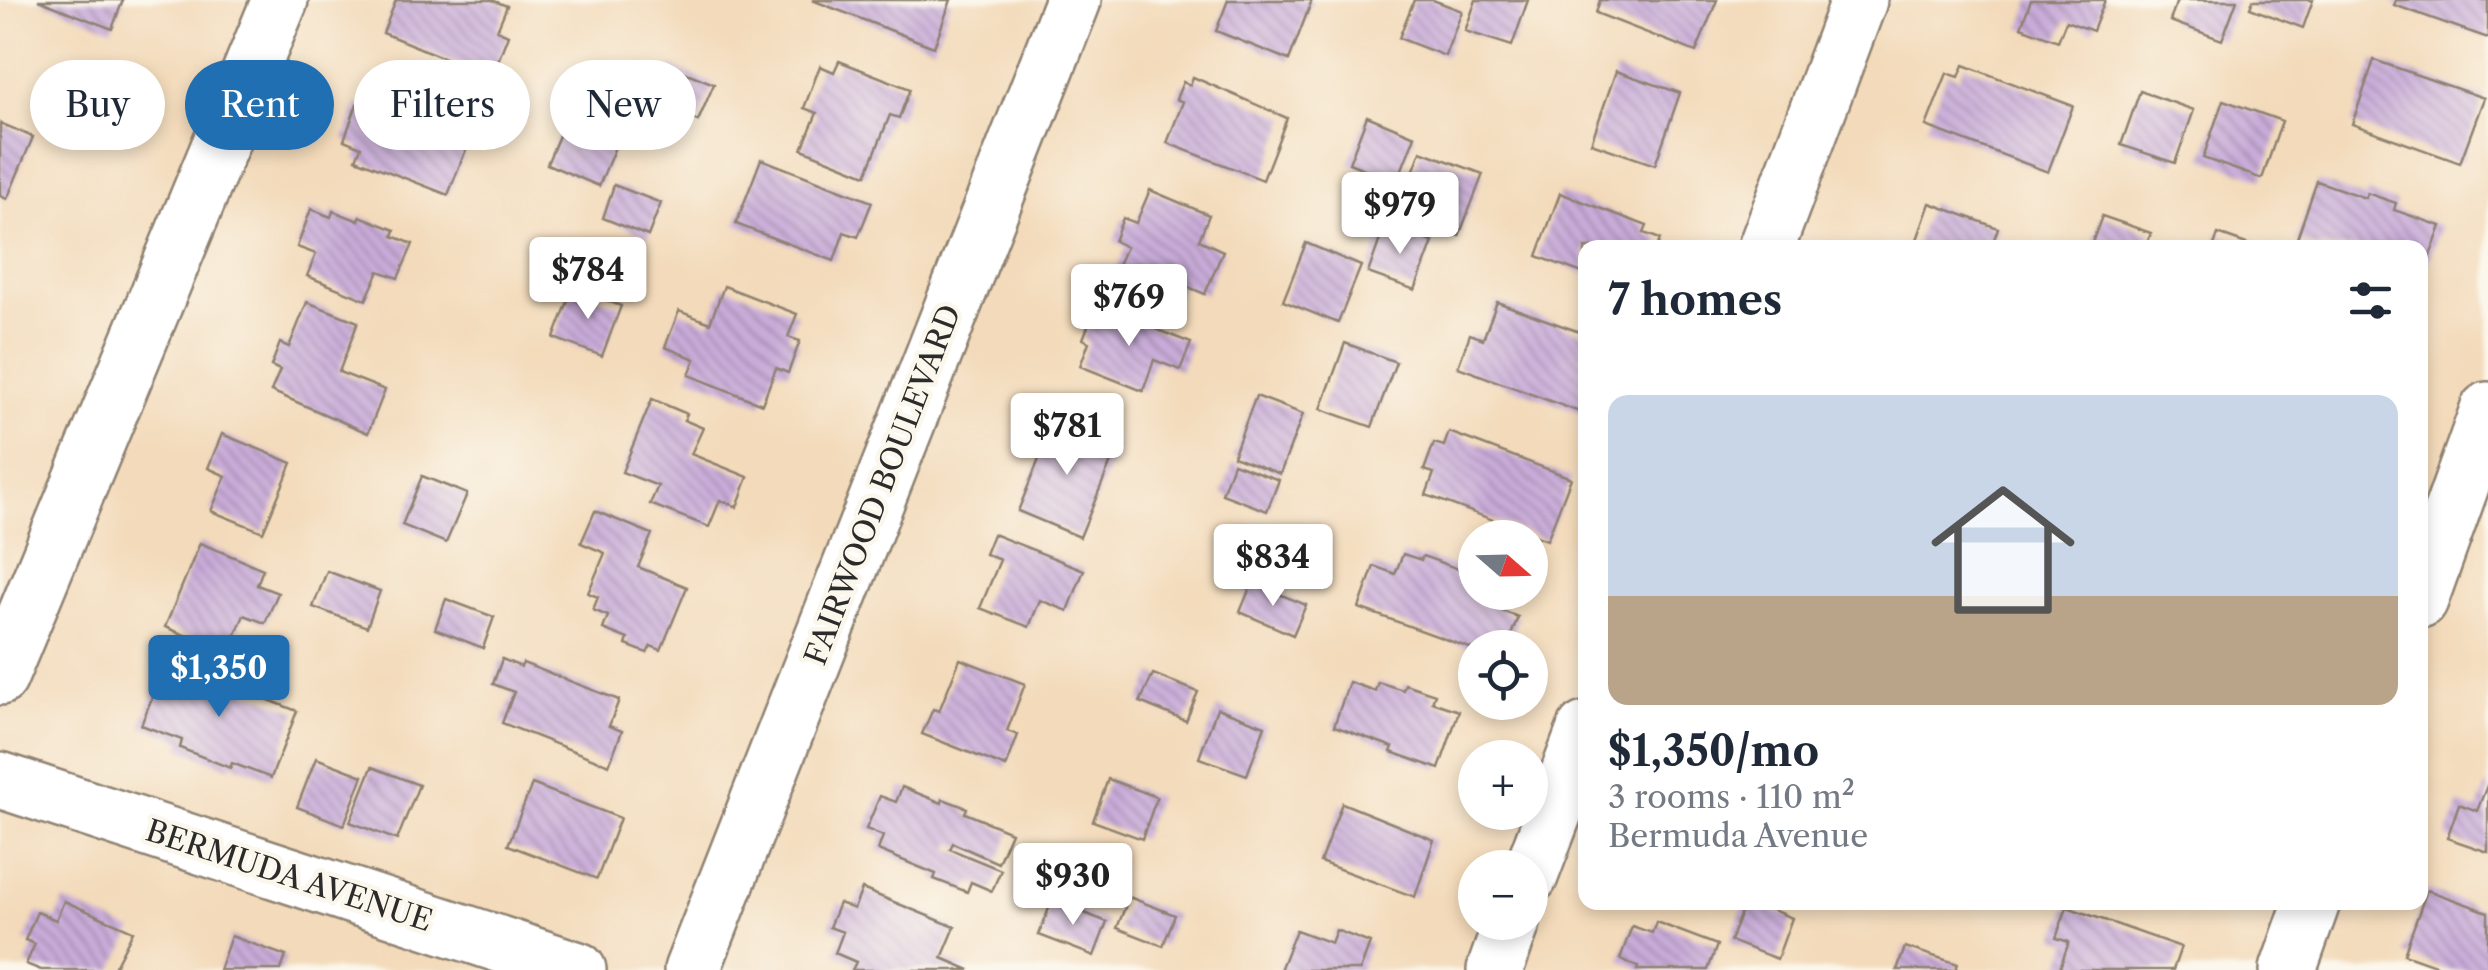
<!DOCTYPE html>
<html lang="en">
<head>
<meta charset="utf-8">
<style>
  :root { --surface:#fff; --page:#f2f2f3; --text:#1f2937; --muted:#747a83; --accent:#1f6fb2 }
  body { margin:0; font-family:"Libre Caslon Text",serif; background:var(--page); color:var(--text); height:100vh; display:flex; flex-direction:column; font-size:38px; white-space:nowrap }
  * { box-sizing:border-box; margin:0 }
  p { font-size:32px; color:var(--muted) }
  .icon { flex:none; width:55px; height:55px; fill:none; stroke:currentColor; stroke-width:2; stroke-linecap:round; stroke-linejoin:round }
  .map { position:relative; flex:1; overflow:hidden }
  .side { position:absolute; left:1578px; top:240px; width:850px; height:670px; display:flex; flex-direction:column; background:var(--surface); border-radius:20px; box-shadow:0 5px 15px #0003 }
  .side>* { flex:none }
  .guide { position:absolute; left:30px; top:60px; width:950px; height:90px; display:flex; gap:20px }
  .needle { width:65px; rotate:110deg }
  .buttons { position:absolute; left:1458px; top:520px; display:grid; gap:20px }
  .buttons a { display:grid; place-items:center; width:90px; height:90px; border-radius:50%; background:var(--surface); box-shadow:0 5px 15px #0003; font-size:50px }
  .price { position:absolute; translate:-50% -85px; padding:0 22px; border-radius:10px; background:#fff; color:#222; font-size:32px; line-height:65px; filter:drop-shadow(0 2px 5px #0008) }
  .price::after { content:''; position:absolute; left:50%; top:60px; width:30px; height:22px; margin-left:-15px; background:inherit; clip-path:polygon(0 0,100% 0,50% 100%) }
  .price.current { background:var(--accent); color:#fff }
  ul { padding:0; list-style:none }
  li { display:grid; align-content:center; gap:20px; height:530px; padding:0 30px }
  li span { display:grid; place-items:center; height:310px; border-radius:20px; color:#555 }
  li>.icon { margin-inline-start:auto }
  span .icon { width:180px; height:180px; fill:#fffc; stroke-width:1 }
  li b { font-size:42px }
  h2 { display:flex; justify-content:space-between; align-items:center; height:120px; padding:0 30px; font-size:42px }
  .pill { padding:0 35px; border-radius:45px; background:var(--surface); box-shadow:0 5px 15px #0003; font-size:35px; line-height:90px }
  .pill.current { background:var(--accent); color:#fff }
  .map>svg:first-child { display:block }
  .building { fill:url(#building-back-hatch) }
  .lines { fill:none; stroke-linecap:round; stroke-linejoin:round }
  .minor-casing { stroke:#8f8272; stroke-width:60 }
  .minor { stroke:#fff; stroke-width:55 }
  .labels { text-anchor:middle; stroke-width:9; stroke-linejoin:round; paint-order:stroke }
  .street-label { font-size:30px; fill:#2b2b2b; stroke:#fbf7ec }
</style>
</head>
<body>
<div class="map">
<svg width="2488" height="970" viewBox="0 0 2488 970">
  <defs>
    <pattern id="building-back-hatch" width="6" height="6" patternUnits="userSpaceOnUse" patternTransform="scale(2.5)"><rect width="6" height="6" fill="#c9acd9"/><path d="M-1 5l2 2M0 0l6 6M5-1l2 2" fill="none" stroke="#a38cb0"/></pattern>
  </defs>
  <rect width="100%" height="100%" fill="#fbf7ec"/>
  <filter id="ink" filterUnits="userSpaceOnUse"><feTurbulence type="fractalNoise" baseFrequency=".01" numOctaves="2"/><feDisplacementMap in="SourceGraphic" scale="20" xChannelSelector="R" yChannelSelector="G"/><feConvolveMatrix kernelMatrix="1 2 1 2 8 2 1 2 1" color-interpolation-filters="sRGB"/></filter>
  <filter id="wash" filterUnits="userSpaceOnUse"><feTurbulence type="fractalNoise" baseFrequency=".0048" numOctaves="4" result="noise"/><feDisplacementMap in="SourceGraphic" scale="40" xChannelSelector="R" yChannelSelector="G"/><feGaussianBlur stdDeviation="2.25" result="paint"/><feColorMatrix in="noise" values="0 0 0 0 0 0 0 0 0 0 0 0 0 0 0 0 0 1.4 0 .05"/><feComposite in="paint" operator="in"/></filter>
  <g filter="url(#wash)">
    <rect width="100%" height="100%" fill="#f3daba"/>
    <g id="blocks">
      <g class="building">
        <path d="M38,0H123L112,29Z"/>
        <path d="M396,0H492L507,6L497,30L508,35L493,74L482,70L481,73L383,33Z"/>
        <path d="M812,0H951L934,47Z"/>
        <path d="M1228,0H1312L1289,60L1216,31Z"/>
        <path d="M1414,0H1433L1462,11L1445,56L1399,38Z"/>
        <path d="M1476,0H1528L1512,46L1465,31Z"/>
        <path d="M1600,0H1717L1696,52L1596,13Z"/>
        <path d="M2031,0H2105L2093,31L2066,21L2058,41L2021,27Z"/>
        <path d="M2177,0H2237L2222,40L2170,21Z"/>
        <path d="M2253,0H2313L2303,28L2250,8Z"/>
        <path d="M2396,0H2488V38L2394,5Z"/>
        <path d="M2374,60L2484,98L2460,163L2352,124Z"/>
        <path d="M839,61L910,89L899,118L890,115L866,175L802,149L817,113L804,108L820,66L834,72Z"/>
        <path d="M1964,65L2073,106L2048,172L1926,126L1947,73L1959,77Z"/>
        <path d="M672,67L714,84L698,121L657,104Z"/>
        <path d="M1616,71L1680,93L1655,165L1591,143Z"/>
        <path d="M1193,77L1287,118L1263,180L1167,143L1183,102L1176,99L1183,82L1190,85Z"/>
        <path d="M2140,91L2194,110L2175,163L2121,145Z"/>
        <path d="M380,100L471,137L448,195L356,159L361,147L344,140L357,104L376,112Z"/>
        <path d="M2223,100L2282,121L2262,179L2203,158Z"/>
        <path d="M1367,116L1415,136L1397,182L1349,163Z"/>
        <path d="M565,121L617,142L599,186L547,164Z"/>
        <path d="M0,123L33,137L7,199L0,196Z"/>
        <path d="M1421,151L1483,174L1459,236L1398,212Z"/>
        <path d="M761,159L872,202L858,237L844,232L834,261L736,224Z"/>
        <path d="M2317,181L2365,198L2367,193L2396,203L2394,210L2441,226L2420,283V248H2315L2296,241Z"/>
        <path d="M614,185L661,203L648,236L603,218Z"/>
        <path d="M1150,190L1209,215L1199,240L1223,251L1205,294L1181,284L1173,303L1112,278L1126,247L1114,241L1123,218L1136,223Z"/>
        <path d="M1560,193L1647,226L1644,233L1660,239L1657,248H1585V274L1537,256Z"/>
        <path d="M1930,203L1998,228L1991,248H1914Z"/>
        <path d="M311,209L331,217L333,211L359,221L360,216L395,230L393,236L413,244L398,278L379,271L366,300L307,276L316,254L297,247Z"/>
        <path d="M2102,216L2151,233L2146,248H2090Z"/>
        <path d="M1385,225L1433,242L1415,290L1368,273Z"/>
        <path d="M2218,234L2255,247V248H2213Z"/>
        <path d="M1306,243L1361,266L1338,323L1283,301Z"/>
        <path d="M724,286L797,314L788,337L800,341L788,373L776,368L762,404L689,375L695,359L665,347L679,311L710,323Z"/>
        <path d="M573,288L621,306L602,356L554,338Z"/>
        <path d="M307,302L358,322L339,372L385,390L368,433L271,391L280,370L271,366L280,343L289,347Z"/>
        <path d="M1497,302L1585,334V414L1458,367L1470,334L1483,339Z"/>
        <path d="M1096,306L1191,343L1180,370L1154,360L1143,391L1080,366L1089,342L1083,339Z"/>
        <path d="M1345,343L1396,362L1372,427L1321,409Z"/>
        <path d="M1256,396L1303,414L1280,474L1233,456Z"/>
        <path d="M652,399L687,414L684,420L703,428L691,454L748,477L737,507L720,500L709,527L650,504L658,486L622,472Z"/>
        <path d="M1040,422L1052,427L1054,422L1117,447L1080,537L1018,511L1046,442L1035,437Z"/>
        <path d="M1449,432L1571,478L1547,540L1426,495L1434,473L1424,470L1434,443L1444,446Z"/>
        <path d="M222,434L292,463L263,532L211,511L226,476L208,468Z"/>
        <path d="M1233,463L1279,480L1267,511L1222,494Z"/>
        <path d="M422,476L467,494L446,543L402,525Z"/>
        <path d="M595,511L652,534L638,567L687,587L661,650L651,646L647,653L626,645L628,639L603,629L608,616L593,610L598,597L588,593L605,553L581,543Z"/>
        <path d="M993,534L1084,570L1068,611L1040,600L1029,627L980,608L1000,560L985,554Z"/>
        <path d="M200,543L263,569L257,585L278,593L265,623L244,615L228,653L165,627Z"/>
        <path d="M1403,554L1421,560L1423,556L1475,575V592H1509L1502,611L1518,617L1506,648H1475V650L1359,608L1374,566L1395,574Z"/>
        <path d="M327,571L380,591L367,627L313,607Z"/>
        <path d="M1252,583L1306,605L1293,635L1240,612Z"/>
        <path d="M446,599L494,617L483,648L435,629Z"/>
        <path d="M502,659L521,667L523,663L619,700L609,726L622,731L609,765L502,723L514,692L493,684Z"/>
        <path d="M960,659L1025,684L1007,731L1018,735L1006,767L922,734L933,709L939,711Z"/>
        <path d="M167,660L297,711L271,778L232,763L230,768L180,748L182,740L141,725Z"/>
        <path d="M1153,674L1198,692L1186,721L1140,702Z"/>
        <path d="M1349,682L1375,691L1378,682L1403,690L1405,684L1435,694L1432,702L1459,711L1439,769L1391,752L1393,747L1334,726Z"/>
        <path d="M1217,708L1265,726L1247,775L1199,758Z"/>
        <path d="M316,758L363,776L344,825L297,807Z"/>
        <path d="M372,767L419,785L397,840L350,822Z"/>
        <path d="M1108,779L1157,797L1142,839L1093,821Z"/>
        <path d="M2488,783V852L2447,838L2459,804L2477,811Z"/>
        <path d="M532,784L620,818L597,879L508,845Z"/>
        <path d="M902,787L942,803L943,799L967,808L965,813L1011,832L998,863L953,843L950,849L1001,870L992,891L971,882L967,892L934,879L936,874L878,850L883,836L866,829L880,796L896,802Z"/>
        <path d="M1342,803L1434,840L1415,897L1320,862Z"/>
        <path d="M862,889L955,927L942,958L970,970H852L856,962L835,953L843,932L829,927L839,903L854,909Z"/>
        <path d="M2427,890L2488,912V970H2449L2404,954Z"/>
        <path d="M1129,897L1175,915L1163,946L1117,928Z"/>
        <path d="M1052,900L1107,922L1094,956L1039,935Z"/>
        <path d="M64,901L133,931L113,970H41L26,964L35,944L25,940L37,912L56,920Z"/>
        <path d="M1745,902H1753L1792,918L1777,959L1730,941Z"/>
        <path d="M2067,907L2181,947L2173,970H2059L2069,942L2056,938Z"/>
        <path d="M1656,922L1717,945L1708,970H1637L1638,967L1620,959L1632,926L1652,933Z"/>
        <path d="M1296,930L1331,943L1336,930L1370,943L1360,970H1280Z"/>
        <path d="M231,936L286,956L281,970H219Z"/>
        <path d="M1905,947L1958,964L1955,970H1897Z"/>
      </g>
    </g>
  </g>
  <g filter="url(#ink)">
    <use href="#blocks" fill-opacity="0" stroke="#8f8272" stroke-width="2.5"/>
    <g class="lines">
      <defs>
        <g id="minor">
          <path d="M1766,248L1859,0"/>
          <path d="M2420,600L2488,410"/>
          <path d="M0,677L280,0"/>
          <path d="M0,780L578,970"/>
          <path d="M1530,876L1585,730"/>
          <path d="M692,970L1073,0"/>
          <path d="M1495,970L1512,922"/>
          <path d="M2288,970L2312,902"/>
        </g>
      </defs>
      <use href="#minor" class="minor-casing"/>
      <use href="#minor" class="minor"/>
    </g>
  </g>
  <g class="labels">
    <g class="street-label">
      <text transform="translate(883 485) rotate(-69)" y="10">FAIRWOOD BOULEVARD</text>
      <text transform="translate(289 876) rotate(18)" y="10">BERMUDA AVENUE</text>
    </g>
  </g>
</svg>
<div class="buttons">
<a><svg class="needle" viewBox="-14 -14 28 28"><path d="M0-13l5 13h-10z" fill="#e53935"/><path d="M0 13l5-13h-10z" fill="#747a83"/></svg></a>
<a><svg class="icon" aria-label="locate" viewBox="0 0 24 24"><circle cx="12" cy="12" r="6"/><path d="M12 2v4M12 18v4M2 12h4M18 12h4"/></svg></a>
<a>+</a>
<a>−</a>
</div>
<b class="price" style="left:1400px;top:257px">$979</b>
<b class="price" style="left:588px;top:322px">$784</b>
<b class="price" style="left:1129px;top:349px">$769</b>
<b class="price" style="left:1067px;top:478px">$781</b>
<b class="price" style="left:1273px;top:609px">$834</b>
<b class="price current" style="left:219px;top:720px">$1,350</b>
<b class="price" style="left:1073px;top:928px">$930</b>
<div class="guide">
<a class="pill">Buy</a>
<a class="pill current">Rent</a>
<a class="pill">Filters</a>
<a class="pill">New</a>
</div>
<section class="side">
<h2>7 homes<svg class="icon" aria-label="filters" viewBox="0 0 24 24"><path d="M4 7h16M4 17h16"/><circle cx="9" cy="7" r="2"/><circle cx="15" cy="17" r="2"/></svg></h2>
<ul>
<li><span style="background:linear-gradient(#c9d6e8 65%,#b9a48a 0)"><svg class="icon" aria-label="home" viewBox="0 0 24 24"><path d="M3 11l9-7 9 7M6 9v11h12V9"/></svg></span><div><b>$1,350/mo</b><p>3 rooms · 110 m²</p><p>Bermuda Avenue</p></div></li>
</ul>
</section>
</div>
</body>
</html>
